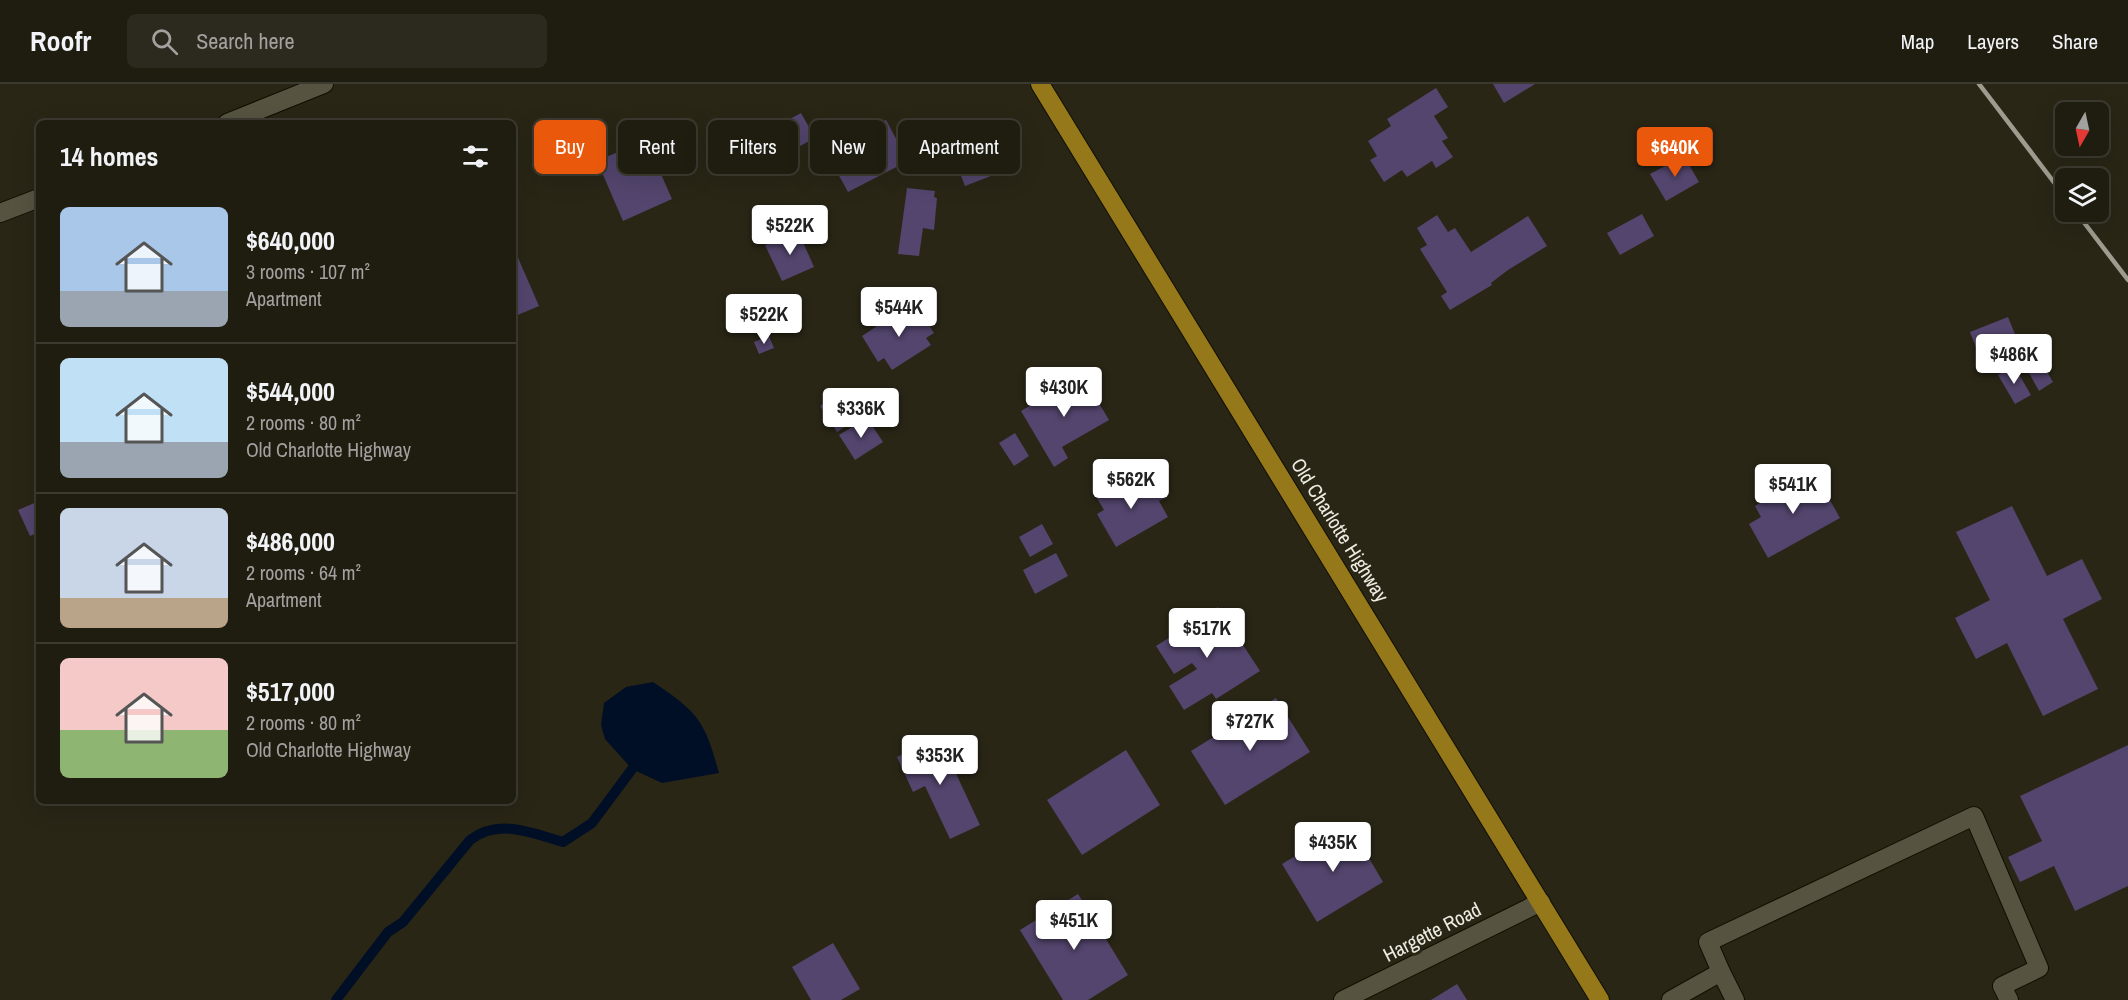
<!DOCTYPE html>
<html lang="en">
<head>
<meta charset="utf-8">
<style>
  :root { --surface:#1f1c10; --page:#2c291e; --text:#f1f3f6; --muted:#a1a19f; --line:#3c3a30; --accent:#ea580c }
  body { margin:0; font-family:"Archivo Narrow",sans-serif; background:var(--page); color:var(--text); height:100vh; display:flex; flex-direction:column; font-size:22px; white-space:nowrap }
  * { box-sizing:border-box; margin:0 }
  p { font-size:20px; color:var(--muted) }
  .icon { flex:none; width:33px; height:33px; fill:none; stroke:currentColor; stroke-width:2; stroke-linecap:round; stroke-linejoin:round }
  .map { position:relative; flex:1; overflow:hidden }
  .side { position:absolute; left:36px; top:36px; width:480px; height:684px; display:flex; flex-direction:column; background:var(--surface); border-radius:9px; box-shadow:0 6px 24px #0002,0 0 0 2px var(--line) }
  .side>* { flex:none }
  .banner { position:absolute; left:534px; top:36px; width:570px; height:54px; display:flex; gap:12px }
  .needle { width:39px; rotate:189deg }
  .tools { position:absolute; left:2055px; top:18px; display:grid; gap:12px }
  .tools a { display:grid; place-items:center; width:54px; height:54px; border-radius:9px; background:var(--surface); box-shadow:0 6px 24px #0002,0 0 0 2px var(--line); font-size:30px }
  .price { position:absolute; translate:-50% -51px; padding:0 14px; border-radius:6px; background:#fff; color:#222; font-size:20px; line-height:39px; filter:drop-shadow(0 2px 3px #0008) }
  .price::after { content:''; position:absolute; left:50%; top:36px; width:18px; height:14px; margin-left:-9px; background:inherit; clip-path:polygon(0 0,100% 0,50% 100%) }
  .price.selected { background:var(--accent); color:#fff }
  ul { padding:0; list-style:none }
  li { display:flex; align-items:center; gap:18px; height:150px; padding:0 24px }
  li+li { border-top:2px solid var(--line) }
  li span { display:grid; place-items:center; flex:none; width:168px; height:120px; border-radius:9px; color:#555 }
  li>.icon { margin-inline-start:auto }
  span .icon { width:72px; height:72px; fill:#fffc; stroke-width:1 }
  li b { font-size:26px }
  h2 { display:flex; justify-content:space-between; align-items:center; height:72px; padding:0 24px; font-size:26px }
  .tag { padding:0 21px; border-radius:9px; background:var(--surface); box-shadow:0 6px 24px #0002,0 0 0 2px var(--line); font-size:21px; line-height:54px }
  .tag.selected { background:var(--accent); color:#fff }
  header { display:flex; align-items:center; gap:36px; box-sizing:border-box; height:84px; padding:0 30px; background:var(--surface); border-bottom:2px solid var(--line) }
  header strong { font-size:28px }
  nav { display:flex; gap:33px; margin-inline-start:auto; font-size:21px }
  .search { width:420px; height:54px; background:var(--page); display:flex; align-items:center; gap:15px; box-sizing:border-box; padding:0 21px; border-radius:9px; color:var(--muted); font-size:22px }
  .map>svg:first-child { display:block }
  .water { fill:#000f25 }
  .lines { fill:none; stroke-linecap:round; stroke-linejoin:round }
  .stream { stroke:#000f25; stroke-width:10 }
  .building { fill:#53456d }
  .minor-casing { stroke:#120f02; stroke-width:20 }
  .major-casing { stroke:#120f02; stroke-width:20 }
  .minor { stroke:#565341; stroke-width:18 }
  .major { stroke:#94781a; stroke-width:18 }
  .rail { stroke:#9f9c8f; stroke-width:4.5 }
  .labels { text-anchor:middle; stroke-width:6; stroke-linejoin:round; paint-order:stroke }
  .street-label { font-size:20px; fill:#eeece1; stroke:#292616 }
</style>
</head>
<body>
<header>
<strong>Roofr</strong>
<div class="search"><svg class="icon" aria-label="search" viewBox="0 0 24 24"><circle cx="10" cy="10" r="6"/><path d="M15 15l6 6"/></svg>Search here</div>
<nav><a>Map</a><a>Layers</a><a>Share</a></nav>
</header>
<div class="map">
<svg width="2128" height="916" viewBox="0 0 2128 916">
  <rect width="100%" height="100%" fill="#292616"/>
  <path class="water" d="M653,598C699,629 704,636 719,689L662,699L632,685L605,655L601,641L604,619L626,603Z"/>
  <g class="lines">
    <path class="stream" d="M336,916L388,848L403,838L470,756C499,734 532,749 563,758L592,739L641,673"/>
  </g>
  <g class="building">
    <path d="M1493,0H1535L1504,19Z"/>
    <path d="M1436,4L1448,23L1434,32L1448,54L1442,57L1453,73L1436,84L1432,77L1407,93L1402,86L1384,98L1370,76L1377,72L1368,57L1391,42L1387,35Z"/>
    <path d="M801,29L815,54L787,69L773,44Z"/>
    <path d="M886,36L908,77L848,108L826,68Z"/>
    <path d="M646,56L672,115L623,137L597,77Z"/>
    <path d="M989,72L996,90L965,102L958,84Z"/>
    <path d="M1684,72L1699,98L1666,117L1650,90Z"/>
    <path d="M907,104L935,107L934,113L937,114L934,146L923,144L919,172L898,170Z"/>
    <path d="M1642,130L1654,152L1620,171L1607,149Z"/>
    <path d="M1437,131L1448,148L1455,144L1471,168L1528,132L1547,162L1508,186L1491,199L1492,201L1450,226L1441,212L1447,208L1420,165L1427,161L1417,144Z"/>
    <path d="M798,147L814,183L782,197L765,161Z"/>
    <path d="M516,169L539,222L513,233V170Z"/>
    <path d="M906,223L911,231L919,226L934,249L926,254L931,261L892,286L884,274L878,278L862,252Z"/>
    <path d="M2008,233L2019,260L1980,274L1970,248Z"/>
    <path d="M769,252L774,264L759,270L754,258Z"/>
    <path d="M2043,281L2053,298L2039,307L2029,289Z"/>
    <path d="M2014,282L2031,311L2015,320L1998,291Z"/>
    <path d="M1082,291L1109,336L1062,363L1068,374L1054,383L1021,327Z"/>
    <path d="M847,304L864,330L837,348L820,322Z"/>
    <path d="M867,334L883,358L855,376L839,351Z"/>
    <path d="M1015,349L1029,372L1014,382L999,359Z"/>
    <path d="M1814,388L1840,434L1768,474L1749,440L1761,433L1755,422Z"/>
    <path d="M1138,390L1149,408L1158,403L1164,414L1159,417L1168,433L1116,463L1097,430L1104,426L1097,414Z"/>
    <path d="M39,417V448L30,452L18,426Z"/>
    <path d="M2012,422L2047,492L2082,475L2102,515L2063,535L2098,605L2043,632L2007,559L1976,575L1955,534L1990,516L1956,448Z"/>
    <path d="M1042,440L1053,460L1030,473L1019,453Z"/>
    <path d="M1056,469L1068,492L1035,510L1023,486Z"/>
    <path d="M1218,523L1260,587L1216,615L1212,609L1184,626L1169,602L1197,585L1192,579L1174,590L1156,562Z"/>
    <path d="M1276,614L1310,668L1225,721L1191,667Z"/>
    <path d="M939,653L980,741L950,755L925,702L913,708L897,673Z"/>
    <path d="M2128,661V802L2075,827L2054,782L2020,798L2008,773L2042,757L2020,712Z"/>
    <path d="M1126,666L1160,721L1082,771L1047,716Z"/>
    <path d="M1349,740L1383,798L1317,838L1282,780Z"/>
    <path d="M1078,810L1128,891L1088,916H1063L1020,846Z"/>
    <path d="M833,859L860,905L841,916H811L792,883Z"/>
    <path d="M1457,900L1467,916H1431Z"/>
  </g>
  <g class="lines">
    <defs>
      <g id="minor">
        <path d="M227,39L324,0"/>
        <path d="M0,129L39,114"/>
        <path d="M1721,888L1735,916"/>
        <path d="M1343,916L1541,818"/>
        <path d="M1671,916L1721,888L1708,858L1974,732L2039,884L2002,902L2009,916"/>
      </g>
      <path id="major" d="M1040,0L1600,916"/>
    </defs>
    <use href="#minor" class="minor-casing"/>
    <use href="#major" class="major-casing"/>
    <use href="#minor" class="minor"/>
    <use href="#major" class="major"/>
    <g class="rail">
      <path d="M1979,0L2066,114"/>
      <path d="M2076,128L2128,196"/>
    </g>
  </g>
  <g class="labels">
    <g class="street-label">
      <text transform="translate(1340 446) rotate(58)" y="7">Old Charlotte Highway</text>
      <text transform="translate(1432 848) rotate(-27)" y="7">Hargette Road</text>
    </g>
  </g>
</svg>
<div class="tools">
<a><svg class="needle" viewBox="-14 -14 28 28"><path d="M0-13l5 13h-10z" fill="#e53935"/><path d="M0 13l5-13h-10z" fill="#a1a19f"/></svg></a>
<a><svg class="icon" aria-label="layers" viewBox="0 0 24 24"><path d="M12 4l9 5-9 5-9-5zM3 14l9 5 9-5"/></svg></a>
</div>
<b class="price selected" style="left:1675px;top:94px">$640K</b>
<b class="price" style="left:790px;top:172px">$522K</b>
<b class="price" style="left:899px;top:254px">$544K</b>
<b class="price" style="left:764px;top:261px">$522K</b>
<b class="price" style="left:2014px;top:301px">$486K</b>
<b class="price" style="left:1064px;top:334px">$430K</b>
<b class="price" style="left:861px;top:355px">$336K</b>
<b class="price" style="left:1131px;top:426px">$562K</b>
<b class="price" style="left:1793px;top:431px">$541K</b>
<b class="price" style="left:1207px;top:575px">$517K</b>
<b class="price" style="left:1250px;top:668px">$727K</b>
<b class="price" style="left:940px;top:702px">$353K</b>
<b class="price" style="left:1333px;top:789px">$435K</b>
<b class="price" style="left:1074px;top:867px">$451K</b>
<div class="banner">
<a class="tag selected">Buy</a>
<a class="tag">Rent</a>
<a class="tag">Filters</a>
<a class="tag">New</a>
<a class="tag">Apartment</a>
</div>
<section class="side">
<h2>14 homes<svg class="icon" aria-label="filters" viewBox="0 0 24 24"><path d="M4 7h16M4 17h16"/><circle cx="9" cy="7" r="2"/><circle cx="15" cy="17" r="2"/></svg></h2>
<ul>
<li><span style="background:linear-gradient(#a9c7e8 70%,#9aa5b1 0)"><svg class="icon" aria-label="home" viewBox="0 0 24 24"><path d="M3 11l9-7 9 7M6 9v11h12V9"/></svg></span><div><b>$640,000</b><p>3 rooms · 107 m²</p><p>Apartment</p></div></li>
<li><span style="background:linear-gradient(#bfe0f5 70%,#9aa5b1 0)"><svg class="icon" aria-label="home" viewBox="0 0 24 24"><path d="M3 11l9-7 9 7M6 9v11h12V9"/></svg></span><div><b>$544,000</b><p>2 rooms · 80 m²</p><p>Old Charlotte Highway</p></div></li>
<li><span style="background:linear-gradient(#c9d6e8 75%,#b9a48a 0)"><svg class="icon" aria-label="home" viewBox="0 0 24 24"><path d="M3 11l9-7 9 7M6 9v11h12V9"/></svg></span><div><b>$486,000</b><p>2 rooms · 64 m²</p><p>Apartment</p></div></li>
<li><span style="background:linear-gradient(#f6c9c9 60%,#8fb573 0)"><svg class="icon" aria-label="home" viewBox="0 0 24 24"><path d="M3 11l9-7 9 7M6 9v11h12V9"/></svg></span><div><b>$517,000</b><p>2 rooms · 80 m²</p><p>Old Charlotte Highway</p></div></li>
</ul>
</section>
</div>
</body>
</html>
